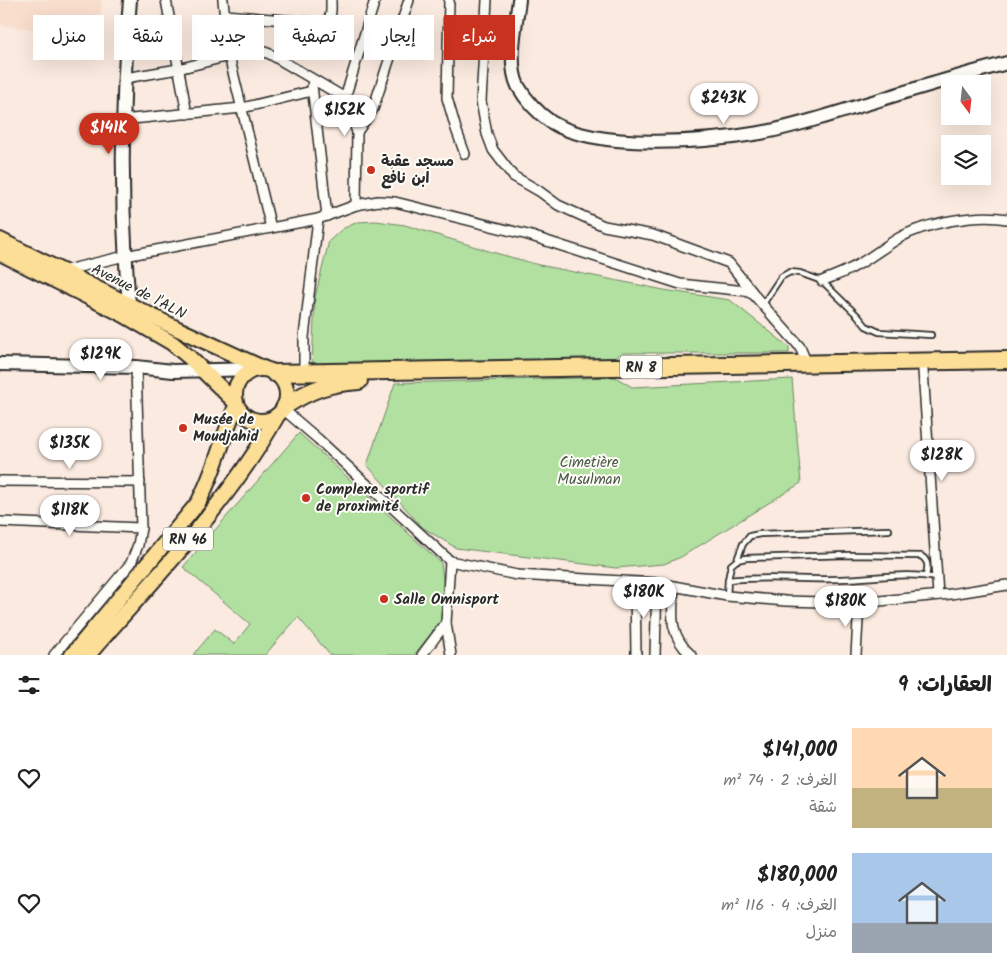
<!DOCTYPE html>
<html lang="ar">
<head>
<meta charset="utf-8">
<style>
  :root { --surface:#fff; --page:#f2f2f2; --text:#222; --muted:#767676; --accent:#c8321e }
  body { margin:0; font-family:Kalam,"Playpen Sans Arabic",sans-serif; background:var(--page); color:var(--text); direction:rtl; height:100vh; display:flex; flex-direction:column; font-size:19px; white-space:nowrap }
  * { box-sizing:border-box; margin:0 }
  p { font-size:16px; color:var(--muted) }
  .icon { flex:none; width:28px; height:28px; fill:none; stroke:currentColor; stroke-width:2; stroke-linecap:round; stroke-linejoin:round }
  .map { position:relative; height:655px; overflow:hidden; direction:ltr }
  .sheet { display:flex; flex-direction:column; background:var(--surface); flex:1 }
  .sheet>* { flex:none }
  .banner { position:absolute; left:15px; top:15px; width:500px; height:45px; direction:rtl; display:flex; gap:10px }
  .needle { width:32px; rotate:165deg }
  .controls { position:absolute; left:941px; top:75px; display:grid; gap:10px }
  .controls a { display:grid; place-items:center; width:50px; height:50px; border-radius:0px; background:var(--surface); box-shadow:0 5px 20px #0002; font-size:25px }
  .price { position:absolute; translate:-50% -42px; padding:0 11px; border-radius:18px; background:#fff; color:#222; font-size:16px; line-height:32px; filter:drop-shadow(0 1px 2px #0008) }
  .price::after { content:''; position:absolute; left:50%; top:30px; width:15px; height:11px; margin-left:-8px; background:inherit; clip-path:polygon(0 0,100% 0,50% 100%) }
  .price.on { background:var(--accent); color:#fff }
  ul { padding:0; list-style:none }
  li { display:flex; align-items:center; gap:15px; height:125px; padding:0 15px }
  li span { display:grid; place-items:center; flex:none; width:140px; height:100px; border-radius:0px; color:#555 }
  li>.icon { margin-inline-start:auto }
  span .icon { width:60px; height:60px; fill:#fffc; stroke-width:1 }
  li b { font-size:21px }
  h2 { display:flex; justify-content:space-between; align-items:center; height:60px; padding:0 15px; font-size:21px }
  .pill { padding:0 18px; border-radius:0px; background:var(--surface); box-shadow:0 5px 20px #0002; font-size:18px; line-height:45px }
  .pill.on { background:var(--accent); color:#fff }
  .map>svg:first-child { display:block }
  .built { fill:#f9dece }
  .green { fill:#b1e0a0; stroke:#6e8666 }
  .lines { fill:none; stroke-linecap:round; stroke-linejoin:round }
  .lane-casing { stroke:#2b2b2b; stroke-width:8 }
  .street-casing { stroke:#2b2b2b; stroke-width:12 }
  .secondary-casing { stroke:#2b2b2b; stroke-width:16 }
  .primary-casing { stroke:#2b2b2b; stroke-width:18 }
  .highway-casing { stroke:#2b2b2b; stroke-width:20 }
  .lane { stroke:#fdfcf7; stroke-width:4.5 }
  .street { stroke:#fdfcf7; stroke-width:9 }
  .secondary { stroke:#fdfcf7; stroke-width:12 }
  .primary { stroke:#fcde96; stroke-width:14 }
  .highway { stroke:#fcde96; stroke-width:16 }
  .poi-dot { fill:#c8321e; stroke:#fdfcf7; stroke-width:2 }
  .labels { text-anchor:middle; stroke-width:4; stroke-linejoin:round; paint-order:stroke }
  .shield { fill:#fdfcf7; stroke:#6a6a68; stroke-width:1 }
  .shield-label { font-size:14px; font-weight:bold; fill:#2b2b2b }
  .poi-label { font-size:15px; font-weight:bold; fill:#2b2b2b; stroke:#fdfcf7; text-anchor:start }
  .street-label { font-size:15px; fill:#2b2b2b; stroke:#fdfcf7 }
  .park-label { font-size:15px; fill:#4c5848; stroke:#fdfcf7 }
</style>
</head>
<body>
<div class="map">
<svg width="1007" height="655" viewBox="0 0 1007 655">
  <rect width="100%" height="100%" fill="#fbeadf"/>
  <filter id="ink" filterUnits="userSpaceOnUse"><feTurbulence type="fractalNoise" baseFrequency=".02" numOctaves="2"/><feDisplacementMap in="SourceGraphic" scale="10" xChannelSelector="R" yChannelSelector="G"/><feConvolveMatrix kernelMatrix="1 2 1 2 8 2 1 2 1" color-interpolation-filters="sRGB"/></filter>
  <g filter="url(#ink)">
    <path class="built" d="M0,0H102L98,37L0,25Z"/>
    <g class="green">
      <path d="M376,221L405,225L492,252L539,265L664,290L730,300L789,347V353H622L607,364H312L315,297L329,241L342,229L358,222Z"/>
      <path d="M615,377L632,387L792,379L801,483L681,557L664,564L616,568L456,548L422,527L367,465L395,383Z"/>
      <path d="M299,433L441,563L447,613L414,655H330L298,617L265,655H193L215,629L234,644L250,624L183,567Z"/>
    </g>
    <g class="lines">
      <defs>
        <g id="lane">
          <path d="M763,304L781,277L790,272L800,273L822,281L858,316L866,326L879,332L931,335"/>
          <path d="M737,560L743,544L750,536L760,534L889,530"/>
          <path d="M728,580L731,565L737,560L746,558L849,555L921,556C929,561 928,567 926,576"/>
          <path d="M727,596L728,580C766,576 803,580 840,579C873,579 905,571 936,578"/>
        </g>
        <g id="street">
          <path d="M166,0L187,114"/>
          <path d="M223,0L229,56"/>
          <path d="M449,0L447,98L456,129L465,154"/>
          <path d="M487,0L481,101L487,134L493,150L513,176L539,191L558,205L604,226L653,235L729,263L754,294"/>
          <path d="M225,15L322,23C333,20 331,10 331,0"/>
          <path d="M227,39L270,54L345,98L357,132L356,205"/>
          <path d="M125,78L178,69L229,56L271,228"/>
          <path d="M312,85L327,216"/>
          <path d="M345,98L375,0"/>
          <path d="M122,120L242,108L312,91"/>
          <path d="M357,132L373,109L409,0"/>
          <path d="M62,271L125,256L318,219L356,205L378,201L395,202L528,235L680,284L746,291L754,295L800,347L807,364"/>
          <path d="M822,281C831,277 841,274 850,269C867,261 882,248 899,238C925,223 977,213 1007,219"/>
          <path d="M923,370L938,595"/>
          <path d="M304,372V337L318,219"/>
          <path d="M283,409L318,439L450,561L517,575L657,583L727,596L786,601L859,603L951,594L1007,585"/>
          <path d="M0,481L140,482"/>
          <path d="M0,522L141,528"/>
          <path d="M450,561L446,623L451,655"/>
          <path d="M635,583L636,655"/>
          <path d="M674,586C672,614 668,634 691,655"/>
          <path d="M54,655L131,563L138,545L141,528L136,367"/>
          <path d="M422,655L446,623"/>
          <path d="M655,655L657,583"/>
          <path d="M856,655L859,603"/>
        </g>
        <g id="secondary">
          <path d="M519,0C516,25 507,63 518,86C526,100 538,113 551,122C597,151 707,142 760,133C799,126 838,112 876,101C920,87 963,75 1007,63"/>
          <path d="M126,311L129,304C120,202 121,101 130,0"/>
          <path d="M0,364L136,367L173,371L258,369"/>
        </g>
        <g id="primary">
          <path d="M0,240L178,329L265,369"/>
          <path d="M0,253L124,315L172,343L189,357L234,401"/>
          <circle cx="261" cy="395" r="26"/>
          <path d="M72,655L198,503C215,472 222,438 236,406"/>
          <path d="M88,655C153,580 229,503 277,416"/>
        </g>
        <g id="highway">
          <path d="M274,373L1007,360"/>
          <path d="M285,406C311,389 329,383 359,381"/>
        </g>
      </defs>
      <use href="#lane" class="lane-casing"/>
      <use href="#street" class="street-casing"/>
      <use href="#secondary" class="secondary-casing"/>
      <use href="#primary" class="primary-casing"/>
      <use href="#highway" class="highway-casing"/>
      <use href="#lane" class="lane"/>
      <use href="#street" class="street"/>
      <use href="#secondary" class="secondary"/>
      <use href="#primary" class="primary"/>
      <use href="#highway" class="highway"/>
    </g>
  </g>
  <g class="poi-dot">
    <circle cx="371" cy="170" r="5"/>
    <circle cx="183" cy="428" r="5"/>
    <circle cx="306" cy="498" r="5"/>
    <circle cx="384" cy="599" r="5"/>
  </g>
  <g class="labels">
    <g class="shield">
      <rect x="620" y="355.5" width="42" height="23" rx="4"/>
      <rect x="163" y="527.5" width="50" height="23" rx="4"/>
    </g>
    <g class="shield-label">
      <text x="641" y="372">RN 8</text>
      <text x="188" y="544">RN 46</text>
    </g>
    <g class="poi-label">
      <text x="381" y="166">مسجد عقبة<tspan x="381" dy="17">ابن نافع</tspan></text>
      <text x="193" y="424">Musée de<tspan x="193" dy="17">Moudjahid</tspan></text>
      <text x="316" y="494">Complexe sportif<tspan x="316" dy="17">de proximité</tspan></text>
      <text x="394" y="604">Salle Omnisport</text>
    </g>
    <g class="street-label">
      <text transform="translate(139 291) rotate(27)" y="5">Avenue de l'ALN</text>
    </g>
    <g class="park-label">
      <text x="589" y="467">Cimetière<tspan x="589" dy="17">Musulman</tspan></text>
    </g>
  </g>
</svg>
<div class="controls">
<a><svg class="needle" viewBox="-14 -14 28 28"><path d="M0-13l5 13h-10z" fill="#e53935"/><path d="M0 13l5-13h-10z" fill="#767676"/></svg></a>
<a><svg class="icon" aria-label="layers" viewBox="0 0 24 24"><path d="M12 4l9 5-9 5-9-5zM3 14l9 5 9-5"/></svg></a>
</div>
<b class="price" style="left:724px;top:125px">$243K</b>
<b class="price" style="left:345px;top:137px">$152K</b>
<b class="price on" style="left:109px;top:155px">$141K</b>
<b class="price" style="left:101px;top:381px">$129K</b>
<b class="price" style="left:70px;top:470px">$135K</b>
<b class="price" style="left:942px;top:482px">$128K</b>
<b class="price" style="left:70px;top:537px">$118K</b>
<b class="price" style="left:644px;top:619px">$180K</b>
<b class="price" style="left:846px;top:628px">$180K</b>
<div class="banner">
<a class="pill on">شراء</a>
<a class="pill">إيجار</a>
<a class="pill">تصفية</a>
<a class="pill">جديد</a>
<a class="pill">شقة</a>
<a class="pill">منزل</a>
</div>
</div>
<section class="sheet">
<h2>العقارات: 9<svg class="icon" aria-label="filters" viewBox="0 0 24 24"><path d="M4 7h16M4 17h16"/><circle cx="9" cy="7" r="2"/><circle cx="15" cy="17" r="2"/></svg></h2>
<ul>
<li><span style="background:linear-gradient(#ffd9b3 60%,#c2b280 0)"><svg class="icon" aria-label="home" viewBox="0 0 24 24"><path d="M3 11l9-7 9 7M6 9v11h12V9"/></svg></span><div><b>$141,000</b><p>الغرف: 2 · 74 m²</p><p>شقة</p></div><svg class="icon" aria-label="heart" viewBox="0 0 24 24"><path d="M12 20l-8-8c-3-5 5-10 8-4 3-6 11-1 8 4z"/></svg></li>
<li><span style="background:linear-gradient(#a9c7e8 70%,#9aa5b1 0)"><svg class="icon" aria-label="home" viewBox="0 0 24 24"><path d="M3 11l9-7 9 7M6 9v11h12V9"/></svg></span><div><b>$180,000</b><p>الغرف: 4 · 116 m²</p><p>منزل</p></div><svg class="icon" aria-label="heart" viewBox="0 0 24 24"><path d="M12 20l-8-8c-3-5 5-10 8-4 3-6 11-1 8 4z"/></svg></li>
</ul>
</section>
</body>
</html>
